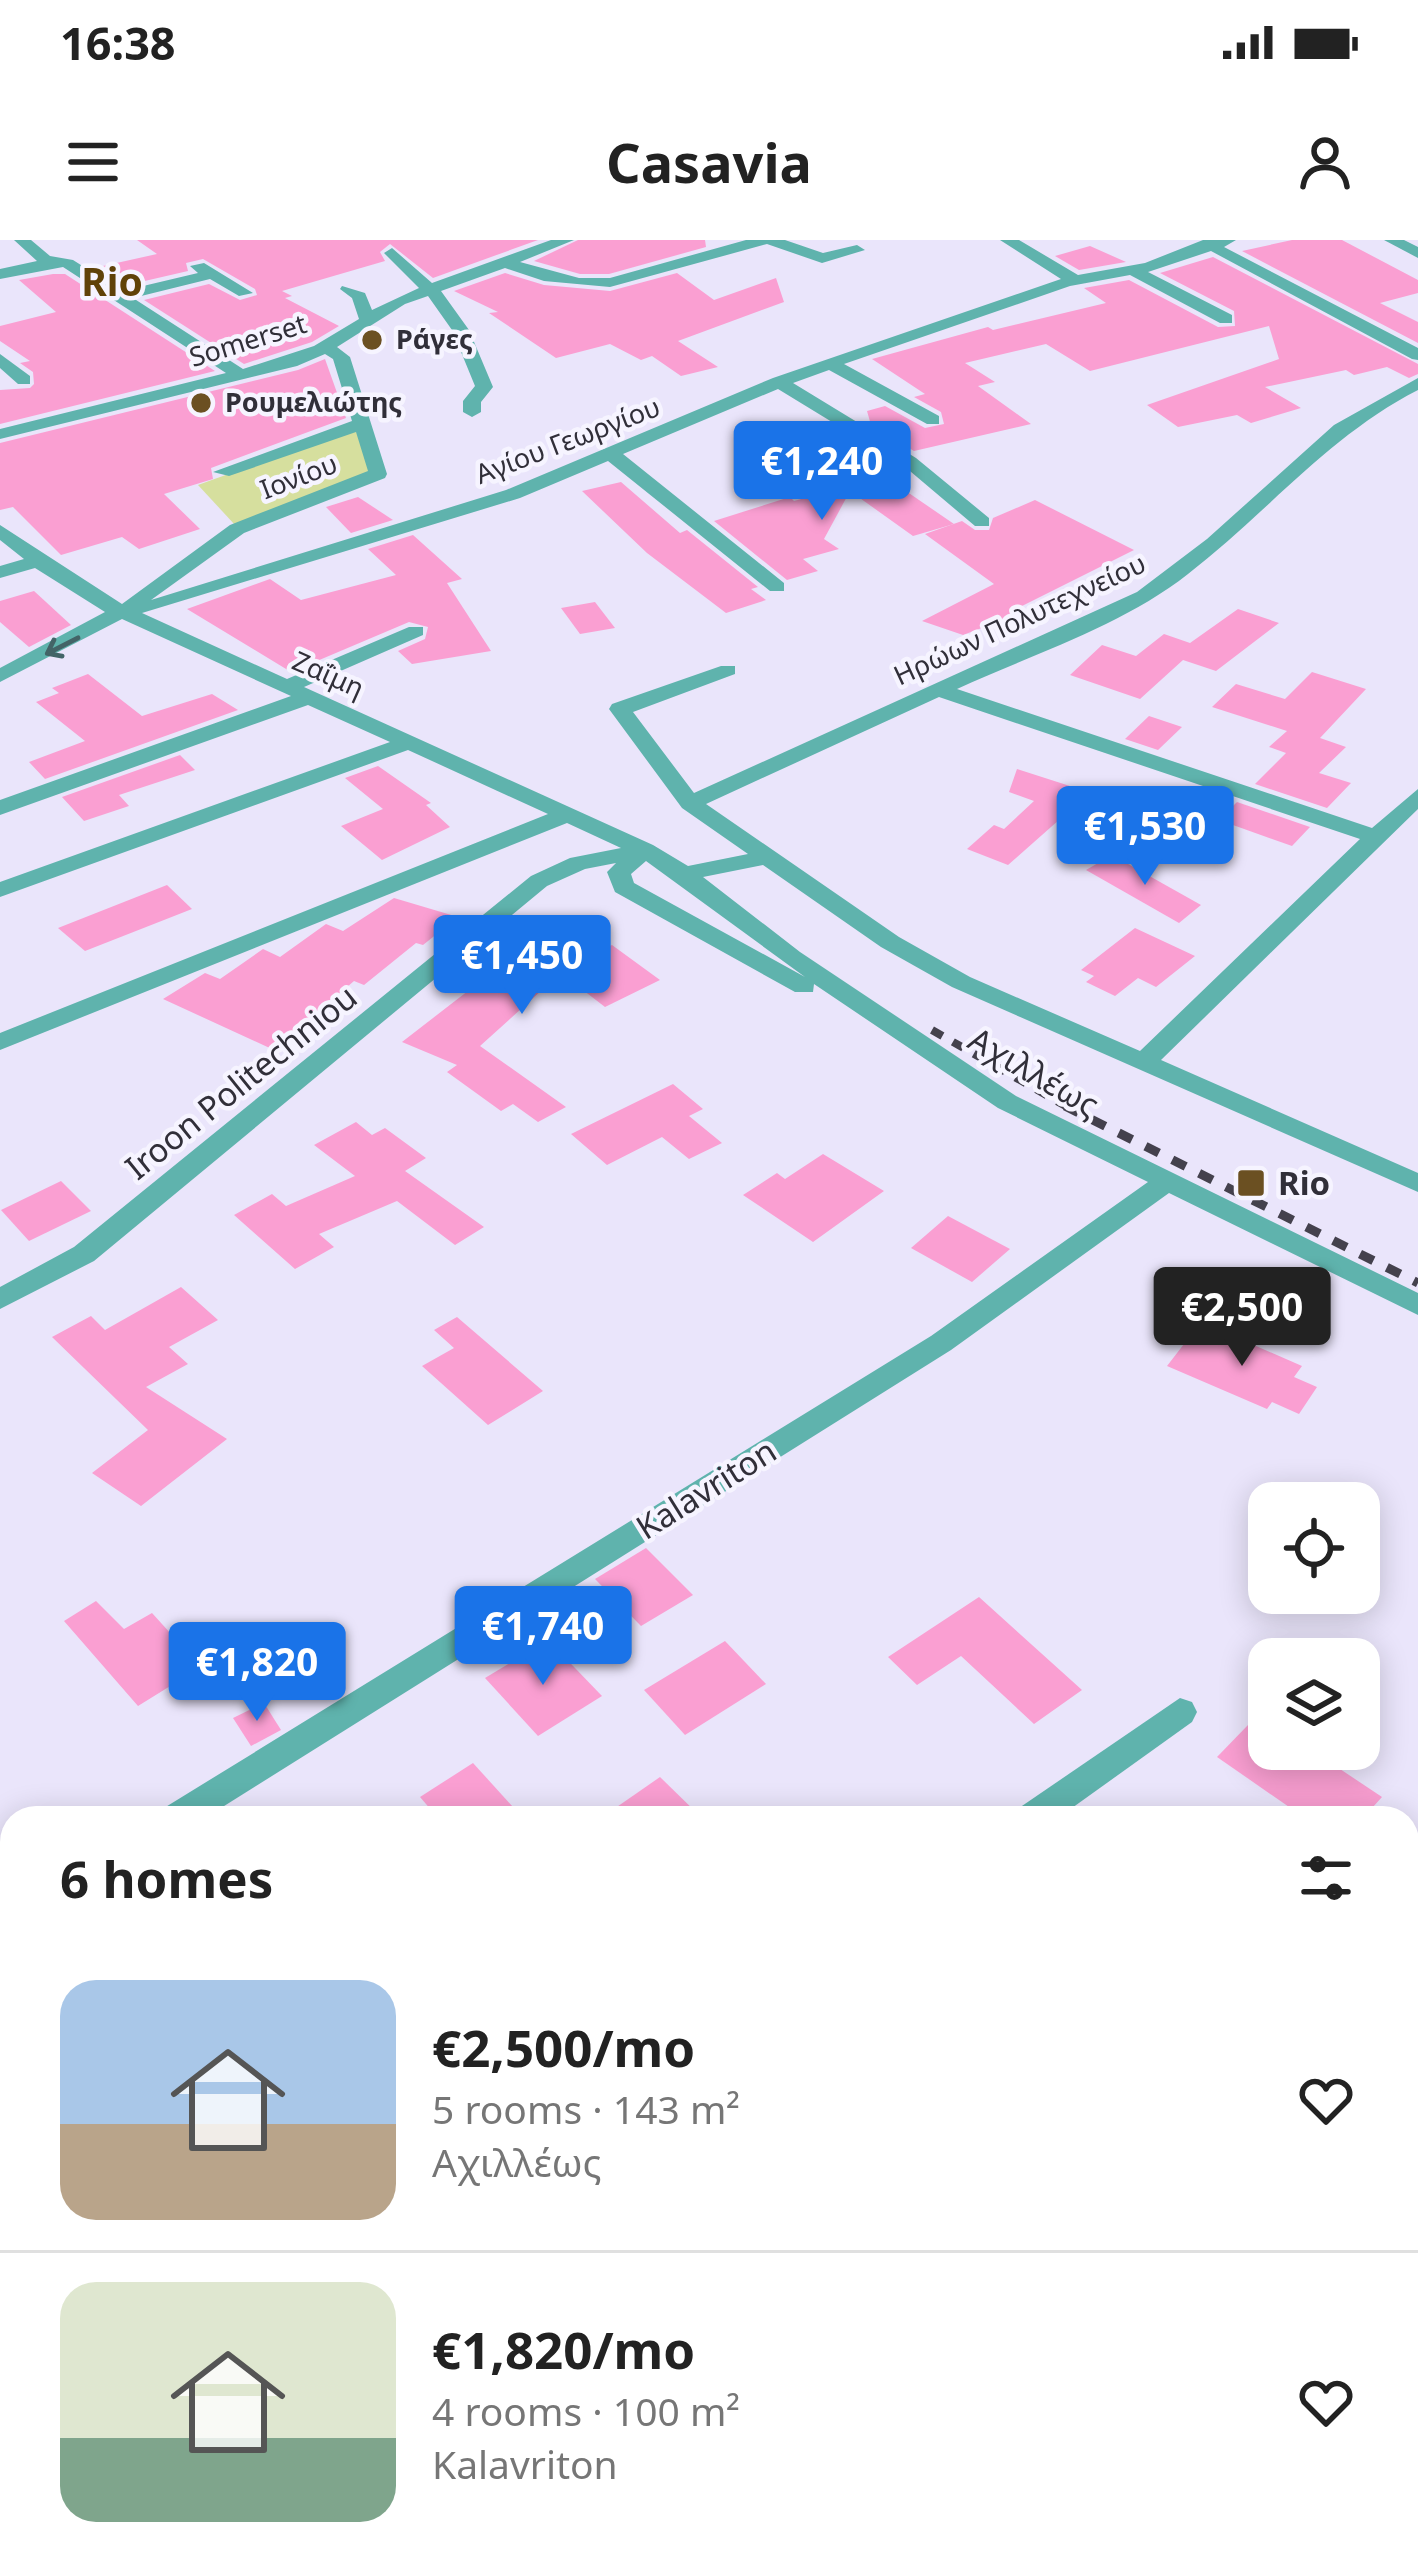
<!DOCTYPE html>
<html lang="en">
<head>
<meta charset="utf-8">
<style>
  :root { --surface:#fff; --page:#f2f2f2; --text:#222; --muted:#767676; --line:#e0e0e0; --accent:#1a73e8 }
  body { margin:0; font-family:"Noto Sans",sans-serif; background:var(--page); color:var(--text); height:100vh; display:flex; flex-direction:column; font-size:45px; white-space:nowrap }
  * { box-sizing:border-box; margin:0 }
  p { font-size:39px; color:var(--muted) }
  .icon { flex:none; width:66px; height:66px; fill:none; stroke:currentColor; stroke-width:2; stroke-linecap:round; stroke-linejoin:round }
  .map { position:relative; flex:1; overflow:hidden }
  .side { position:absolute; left:0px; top:1566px; width:1419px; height:768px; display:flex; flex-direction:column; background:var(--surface); border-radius:36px 36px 0 0; box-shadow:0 6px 30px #0003 }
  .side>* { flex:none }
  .buttons { position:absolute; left:1248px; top:1242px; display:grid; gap:24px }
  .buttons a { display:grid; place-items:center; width:132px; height:132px; border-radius:24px; background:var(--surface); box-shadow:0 6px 30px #0003; font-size:60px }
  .price { position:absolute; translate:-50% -102px; padding:0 27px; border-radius:12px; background:var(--accent); color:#fff; font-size:39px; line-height:78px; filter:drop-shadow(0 3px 6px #0008) }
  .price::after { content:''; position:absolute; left:50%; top:72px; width:36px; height:27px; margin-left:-18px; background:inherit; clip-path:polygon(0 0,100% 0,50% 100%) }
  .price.on { background:#222; color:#fff }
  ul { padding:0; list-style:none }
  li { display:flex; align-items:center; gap:36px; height:300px; padding:0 60px }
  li+li { border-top:3px solid var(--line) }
  li span { display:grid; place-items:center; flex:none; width:336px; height:240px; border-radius:36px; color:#555 }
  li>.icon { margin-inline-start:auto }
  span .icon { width:144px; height:144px; fill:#fffc; stroke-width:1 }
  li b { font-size:51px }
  h2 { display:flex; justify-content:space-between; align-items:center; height:144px; padding:0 60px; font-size:51px }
  .status { display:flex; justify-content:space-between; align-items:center; height:84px; padding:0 60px; background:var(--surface); direction:ltr }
  .status svg { height:33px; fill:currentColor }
  header { display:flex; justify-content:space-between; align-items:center; height:156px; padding:0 60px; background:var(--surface); font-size:54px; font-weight:700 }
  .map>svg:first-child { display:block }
  .green { fill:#d6df9e }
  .building { fill:#fa9fd2 }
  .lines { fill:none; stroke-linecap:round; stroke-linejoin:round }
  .minor { fill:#5fb3ad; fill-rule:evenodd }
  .rail-far1 { stroke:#44414d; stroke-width:8; stroke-dasharray:12 12; stroke-linecap:butt }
  .rail { stroke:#44414d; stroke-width:9; stroke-dasharray:15 15; stroke-linecap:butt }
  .oneway { stroke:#436467 }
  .poi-dot { fill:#6b5022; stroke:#f6f4ff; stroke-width:4.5 }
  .labels { text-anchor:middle; stroke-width:9; stroke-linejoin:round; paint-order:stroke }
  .far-poi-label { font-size:27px; font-weight:bold; fill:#312f39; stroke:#f6f4ff; text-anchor:start }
  .far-street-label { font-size:27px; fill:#312f39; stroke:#f6f4ff }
  .street-label { font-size:33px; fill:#312f39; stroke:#f6f4ff }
  .poi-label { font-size:33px; font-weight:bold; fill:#312f39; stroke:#f6f4ff; text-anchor:start }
  .far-district-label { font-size:39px; font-weight:bold; fill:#604208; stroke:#f6f4ff }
</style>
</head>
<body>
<div class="status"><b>16:38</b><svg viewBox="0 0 49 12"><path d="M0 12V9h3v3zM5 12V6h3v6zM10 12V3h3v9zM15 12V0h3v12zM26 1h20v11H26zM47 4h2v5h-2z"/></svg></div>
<header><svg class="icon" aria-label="menu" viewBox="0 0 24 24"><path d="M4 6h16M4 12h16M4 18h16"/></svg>Casavia<svg class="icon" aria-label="person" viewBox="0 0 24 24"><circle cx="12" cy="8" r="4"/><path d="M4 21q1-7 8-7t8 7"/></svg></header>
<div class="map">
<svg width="1418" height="2334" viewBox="0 0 1418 2334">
  <rect width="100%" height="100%" fill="#eae5fb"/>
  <g class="green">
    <path d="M355,188L370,229L367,234L235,285L198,245Z"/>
    <path d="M1178,546L1220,562L1169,606L1127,589Z"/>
  </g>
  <g class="building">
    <path d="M137,0H538L433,38L390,4L380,12L385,21L282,51L292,56L285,58L339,86L312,102L244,124L144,60L209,44L240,60L257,55L255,49L203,19L186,23L188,31L123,46L94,28L157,14Z"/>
    <path d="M578,0H705L706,7L609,34H580L534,21Z"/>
    <path d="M1292,0H1342L1418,40V53L1380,63L1418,82V103L1242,11Z"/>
    <path d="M1090,6L1126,22L1079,30L1055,16Z"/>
    <path d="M1213,17L1418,124V134L1409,138L1387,127L1354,135L1346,130L1265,147L1301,168L1251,183L1237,175L1178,187L1147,165L1279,119L1269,86L1090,131L1046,104L965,123L995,142L978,146L1031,184L914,211L871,185L867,171L885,166L925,188L944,184L941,172L914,157L925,154L872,119L988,87L993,90L1106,63L1084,48L1129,40L1218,87L1235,86L1234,71L1160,33Z"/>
    <path d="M505,33L544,45L610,51L677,33L714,60L776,38L784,62L678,101L718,127L681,136L652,116L641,120L610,104L556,118L489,73L498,72L454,51Z"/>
    <path d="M53,34H65L215,131L0,184V150L30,148L34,144L33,132L20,123L30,121L0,101V86L56,72L19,40Z"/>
    <path d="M325,119L346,178L211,228L213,239L164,254L200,289L139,309L122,297L61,315L13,267L0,270V203L298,130Z"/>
    <path d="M884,236L954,284L913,296L850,251L824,299L839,309L803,319L818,331L787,340L714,281L790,257L794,261Z"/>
    <path d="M621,242L680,293L687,290L758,347L751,349L766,360L726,373L647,313L582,251Z"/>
    <path d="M358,257L393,280L351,293L326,267Z"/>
    <path d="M1035,260L1134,310L1012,371L1019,374L963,395L922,381L994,344L925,294L962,281L975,290H989L993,278Z"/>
    <path d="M413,295L462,339L447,343L491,411L412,424L398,411L425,399L428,387L409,382L291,432L187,369L270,339L301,360L396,335L368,309Z"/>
    <path d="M34,351L71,385L29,407L0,382V361Z"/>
    <path d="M595,362L615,388L580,394L561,368Z"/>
    <path d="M1238,369L1279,383L1216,431L1183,420L1140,459L1070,435L1102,405L1136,416L1164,394L1190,403Z"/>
    <path d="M1312,432L1366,449L1320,498L1346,507L1319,533L1351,543L1327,568L1255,544L1286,513L1269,507L1287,491L1212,467L1236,444L1285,459Z"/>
    <path d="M88,434L142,476L212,454L238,470L45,539L29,522L85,501L36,462L59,453L52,448Z"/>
    <path d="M1149,476L1182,487L1158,510L1125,499Z"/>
    <path d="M180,515L195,530L119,555L129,566L84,581L62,557Z"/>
    <path d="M378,526L431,563L426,565L450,587L382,620L341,586L383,569L345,538Z"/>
    <path d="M1017,529L1073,547L1111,559L1091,580L1068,572L1008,625L967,609L994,585L1004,589L1034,561L1009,552Z"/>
    <path d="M1237,562L1310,587L1292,606L1219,580Z"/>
    <path d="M1112,615L1201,665L1179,683L1086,630Z"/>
    <path d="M167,645L192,669L85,711L58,688Z"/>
    <path d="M394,658L458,677L423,705L416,703L364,745L354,741L274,810L163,759L205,733L220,739L263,709L280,717L326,684L343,691Z"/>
    <path d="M1135,688L1195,716L1156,747L1138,738L1115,756L1086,742L1094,736L1081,730Z"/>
    <path d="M582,694L603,709L612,705L660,740L605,767L566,737L542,750L480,806L566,867L538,882L513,864L501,871L447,832L457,825L402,802L486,737Z"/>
    <path d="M673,844L703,869L689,876L722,903L689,919L662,897L607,925L571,894Z"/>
    <path d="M356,882L372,895L385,888L426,918L405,931L484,987L455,1005L397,961L319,994L334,1007L295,1029L234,975L272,954L286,966L355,936L314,905Z"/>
    <path d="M823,914L884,951L813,1002L743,955L777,933L785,939Z"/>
    <path d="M61,941L91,971L29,1001L1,970Z"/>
    <path d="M948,976L1010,1009L972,1042L911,1008Z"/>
    <path d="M181,1047L218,1080L169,1107L188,1124L146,1147L227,1199L141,1266L92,1233L148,1190L52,1097L91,1076L105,1090Z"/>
    <path d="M457,1077L543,1151L488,1185L422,1126L454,1108L434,1090Z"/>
    <path d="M1201,1082L1302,1126L1294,1137L1317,1147L1299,1174L1272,1162L1267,1169L1167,1126Z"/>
    <path d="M646,1308L693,1355L641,1386L595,1339Z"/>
    <path d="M979,1357L1082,1450L1034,1484L961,1416L917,1445L888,1417Z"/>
    <path d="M96,1361L124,1389L152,1373L201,1427L138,1466L64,1381Z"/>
    <path d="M548,1400L602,1456L538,1496L485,1438Z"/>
    <path d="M725,1401L766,1444L685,1495L644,1450Z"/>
    <path d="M264,1463L281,1490L251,1506L233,1478Z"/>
    <path d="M1248,1485L1269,1499V1509H1310L1382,1557L1363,1578H1305L1217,1517Z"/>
    <path d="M473,1523L523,1578H438L420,1557Z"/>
    <path d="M660,1537L702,1578H601Z"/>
  </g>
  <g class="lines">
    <g class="minor">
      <path d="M14,0H31L50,16L73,20L122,51L198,33L190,26L204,23L253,53L239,56L210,39L133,58L243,129L314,106L359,79L352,58L340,49L342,46L365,53L372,70L419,48L384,13L392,8L432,43L551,0H574L520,22L579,38H610L746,0H785L823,13L857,5L865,10L822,23L767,4L610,47L544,41L505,28L441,51L469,90L493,147L481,162V172L472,177L463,172V161L475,146L452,90L428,56L405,64L337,107L350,117L387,234L385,238L244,293L151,360L506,250L773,138L1061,39L1000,0H1019L1078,35L1145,23L1203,0H1236L1224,7L1418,108V120L1412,119L1211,11L1148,32L1232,75V83H1220L1130,35L1070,46L844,124L939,176V184H927L829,130L793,143L916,218L989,278V286H975L904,226L778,149L623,214L784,343V351H770L608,221L520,258L142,373L287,439L409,387H423V395L304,447L653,605L688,626L748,614L682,568L609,469L612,464L721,426H735V434L633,472L694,553L1137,352L1207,299L1334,185L1418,138V150C1328,196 1267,273 1188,334C1122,386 1033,414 957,449L1372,588L1418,549V569L1161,820L1418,933V952L952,747L881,707L763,625L703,637L800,712L1016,856L1418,1053V1075L1169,953L951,1110L205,1578H158L164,1568L931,1096L1148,942L998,868L814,744L813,752H795L615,652L607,632L616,623L585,629L547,646L94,1021L0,1069V1047L74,1007L531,636L570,618L621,608L567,583L0,810V793L548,574L408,510L0,657V642L390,502L308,465L0,575V560L291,456L122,379L0,442V428L105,372L35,328L0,338V326L24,319L0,300V285L122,364L230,285L368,231L356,192L229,236L213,232L352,181L333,119L325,114L297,126L0,199V189L226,133L63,27L0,39V29L37,21ZM939,457L1360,599L1140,811L970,737L899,697L706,564ZM646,621L805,737L634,643L631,634Z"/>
      <path d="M1384,0H1404L1418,7V18Z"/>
      <path d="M0,114L30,136V144H18L0,128Z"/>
      <path d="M1180,1458L1192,1462L1197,1472L1192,1482L1058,1578H1013L1019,1568Z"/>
      <path d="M12,1664V1699L0,1703V1668Z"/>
      <path d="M1418,1769V1809L1407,1813V1773Z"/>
      <path d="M1418,1998V2044L1407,2049V2003Z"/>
      <path d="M67,2322H121L116,2334H62Z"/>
      <path d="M465,2322H512L517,2334H470Z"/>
      <path d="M808,2322H860L855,2334H803Z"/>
      <path d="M1078,2322H1129L1124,2334H1073Z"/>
    </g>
    <path class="rail-far1" d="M932,790L1071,869"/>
    <path class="rail" d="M1065,866L1418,1043"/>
  </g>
  <defs><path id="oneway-shaft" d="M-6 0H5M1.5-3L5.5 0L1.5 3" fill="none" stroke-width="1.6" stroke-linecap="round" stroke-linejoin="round" transform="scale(3)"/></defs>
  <use class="oneway" href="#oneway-shaft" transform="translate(62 406) rotate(153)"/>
  <g class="poi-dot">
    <circle cx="372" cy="100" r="12"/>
    <circle cx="201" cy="163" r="12"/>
    <rect x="1236" y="928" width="30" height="30" rx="6"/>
  </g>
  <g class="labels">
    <g class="far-poi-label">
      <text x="396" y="109">Ράγες</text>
      <text x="225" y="172">Ρουμελιώτης</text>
    </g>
    <g class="far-street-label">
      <text transform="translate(248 101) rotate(-17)" y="9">Somerset</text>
      <text transform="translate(568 201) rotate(-21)" y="9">Αγίου Γεωργίου</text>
      <text transform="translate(299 237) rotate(-21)" y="9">Ιονίου</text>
      <text transform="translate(1020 380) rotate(-25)" y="9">Ηρώων Πολυτεχνείου</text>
      <text transform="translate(328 435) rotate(24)" y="9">Ζαΐμη</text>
    </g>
    <g class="street-label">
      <text transform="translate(1034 832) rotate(30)" y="12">Αχιλλέως</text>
      <text transform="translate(241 842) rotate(-39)" y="12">Iroon Politechniou</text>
      <text transform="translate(706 1249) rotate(-32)" y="12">Kalavriton</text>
    </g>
    <g class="poi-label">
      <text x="1278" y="955">Rio</text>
    </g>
    <g class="far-district-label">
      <text x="112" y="56">Rio</text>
    </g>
  </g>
</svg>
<div class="buttons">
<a><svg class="icon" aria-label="locate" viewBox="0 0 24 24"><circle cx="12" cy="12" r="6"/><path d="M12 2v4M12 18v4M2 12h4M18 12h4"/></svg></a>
<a><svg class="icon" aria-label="layers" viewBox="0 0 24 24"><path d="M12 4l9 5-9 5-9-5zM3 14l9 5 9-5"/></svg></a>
</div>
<b class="price" style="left:822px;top:283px">€1,240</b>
<b class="price" style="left:1145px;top:648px">€1,530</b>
<b class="price" style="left:522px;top:777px">€1,450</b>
<b class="price on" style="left:1242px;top:1129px">€2,500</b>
<b class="price" style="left:543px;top:1448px">€1,740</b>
<b class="price" style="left:257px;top:1484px">€1,820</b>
<section class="side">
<h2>6 homes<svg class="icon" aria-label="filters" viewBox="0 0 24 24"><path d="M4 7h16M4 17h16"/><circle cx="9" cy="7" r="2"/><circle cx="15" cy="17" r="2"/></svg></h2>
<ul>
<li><span style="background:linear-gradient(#a9c7e8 60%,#b9a48a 0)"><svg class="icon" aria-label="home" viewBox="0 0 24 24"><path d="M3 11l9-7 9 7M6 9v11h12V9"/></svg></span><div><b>€2,500/mo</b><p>5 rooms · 143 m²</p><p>Αχιλλέως</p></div><svg class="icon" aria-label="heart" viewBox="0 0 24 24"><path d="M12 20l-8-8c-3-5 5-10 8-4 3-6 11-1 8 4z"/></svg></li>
<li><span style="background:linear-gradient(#dfe7d0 65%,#7fa58c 0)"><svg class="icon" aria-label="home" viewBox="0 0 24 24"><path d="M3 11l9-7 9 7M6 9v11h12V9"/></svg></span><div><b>€1,820/mo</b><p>4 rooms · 100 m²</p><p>Kalavriton</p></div><svg class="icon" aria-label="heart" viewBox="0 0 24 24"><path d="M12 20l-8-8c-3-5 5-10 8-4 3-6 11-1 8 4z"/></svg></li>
</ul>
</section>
</div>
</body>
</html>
